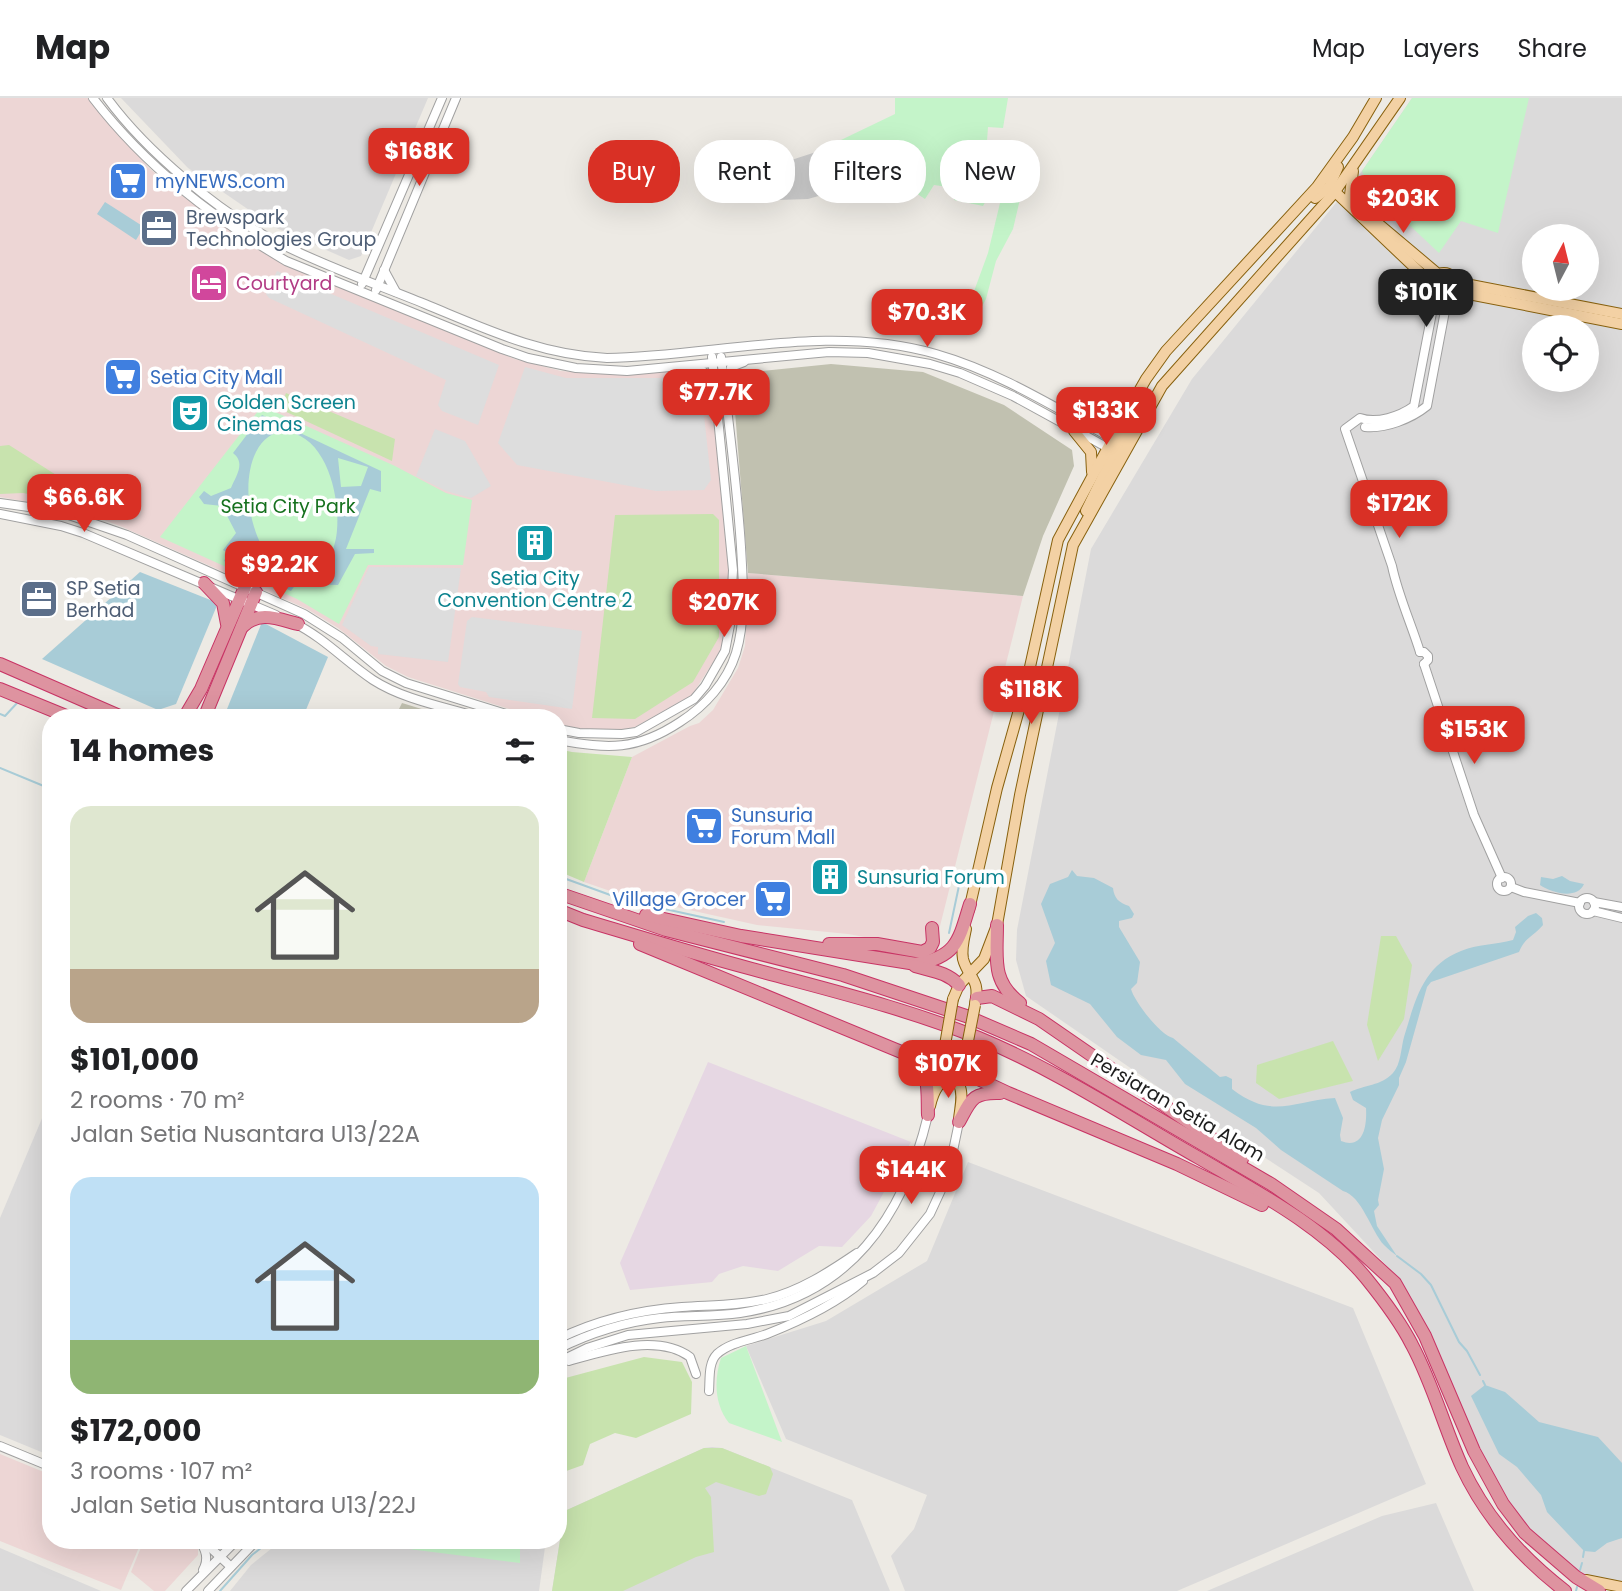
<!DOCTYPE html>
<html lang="en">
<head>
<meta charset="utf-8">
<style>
  :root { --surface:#fff; --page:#f6f6f6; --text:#202124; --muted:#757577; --line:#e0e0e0; --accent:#d93025 }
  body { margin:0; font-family:Poppins,sans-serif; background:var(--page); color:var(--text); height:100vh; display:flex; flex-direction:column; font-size:26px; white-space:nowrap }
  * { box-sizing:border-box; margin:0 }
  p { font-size:23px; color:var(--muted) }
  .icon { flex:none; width:38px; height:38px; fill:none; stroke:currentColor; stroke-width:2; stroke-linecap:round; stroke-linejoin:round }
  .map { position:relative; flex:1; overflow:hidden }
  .drawer { position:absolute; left:42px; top:611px; width:525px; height:840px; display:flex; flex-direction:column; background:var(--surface); border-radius:28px; box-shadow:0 7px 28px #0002 }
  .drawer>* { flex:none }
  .top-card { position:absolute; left:588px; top:42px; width:665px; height:63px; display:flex; gap:14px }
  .needle { width:46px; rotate:7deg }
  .tools { position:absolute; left:1522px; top:126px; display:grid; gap:14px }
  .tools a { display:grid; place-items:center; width:77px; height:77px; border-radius:50%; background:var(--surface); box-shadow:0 7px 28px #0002; font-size:35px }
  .price { position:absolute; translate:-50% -60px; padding:0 16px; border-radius:14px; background:var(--accent); color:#fff; font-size:23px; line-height:46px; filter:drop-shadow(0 2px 4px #0008) }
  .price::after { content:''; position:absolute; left:50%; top:42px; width:21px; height:16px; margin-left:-10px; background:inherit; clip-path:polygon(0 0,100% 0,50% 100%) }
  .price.active { background:#222; color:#fff }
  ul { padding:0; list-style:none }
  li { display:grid; align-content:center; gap:14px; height:371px; padding:0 28px }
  li span { display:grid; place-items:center; height:217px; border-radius:21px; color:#555 }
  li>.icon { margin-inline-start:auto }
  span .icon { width:126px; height:126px; fill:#fffc; stroke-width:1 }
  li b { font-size:30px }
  h2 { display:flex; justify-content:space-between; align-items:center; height:84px; padding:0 28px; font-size:30px }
  .chip { padding:0 24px; border-radius:28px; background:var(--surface); box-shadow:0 7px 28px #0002; font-size:24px; line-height:63px }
  .chip.active { background:var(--accent); color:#fff }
  header { display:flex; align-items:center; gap:42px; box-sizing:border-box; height:98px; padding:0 35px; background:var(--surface); border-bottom:2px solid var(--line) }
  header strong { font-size:33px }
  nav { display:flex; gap:38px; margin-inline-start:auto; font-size:24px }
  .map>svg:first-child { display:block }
  .residential { fill:#dbdada; fill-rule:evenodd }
  .commercial { fill:#edd6d5 }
  .industrial { fill:#e6d7e3 }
  .religious { fill:#cbcbcb }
  .construction { fill:#c1c1b0 }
  .grass { fill:#c8e3ae }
  .park { fill:#c4f4c9 }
  .parking { fill:#ddd }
  .water { fill:#a8ccd7; fill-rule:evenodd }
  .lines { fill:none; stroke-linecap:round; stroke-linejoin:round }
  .stream { stroke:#a8ccd7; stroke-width:2 }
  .minor-casing { stroke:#a1a1a1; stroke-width:10 }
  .major-casing { stroke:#88610e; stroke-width:12 }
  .highway-casing { stroke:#c83465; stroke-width:14 }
  .minor { stroke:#fff; stroke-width:8 }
  .major { stroke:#f3d1a4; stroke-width:10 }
  .highway { stroke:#de93a0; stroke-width:12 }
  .major-bridge-casing { stroke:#88610e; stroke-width:12; stroke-linecap:butt }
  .major-bridge { stroke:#f3d1a4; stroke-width:10 }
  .labels { text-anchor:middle; stroke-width:7; stroke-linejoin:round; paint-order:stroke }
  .shop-label { font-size:19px; fill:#366cbe; stroke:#fff; text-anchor:start }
  .service-label { font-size:19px; fill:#4e5e75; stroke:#fff; text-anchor:start }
  .hotel-label { font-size:19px; fill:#b23c85; stroke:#fff; text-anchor:start }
  .culture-label { font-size:19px; fill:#0d838f; stroke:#fff; text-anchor:start }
  .park-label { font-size:19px; fill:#16711e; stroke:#fff }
  .street-label { font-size:19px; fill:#1d1d1d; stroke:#fff }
</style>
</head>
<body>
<header>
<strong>Map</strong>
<nav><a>Map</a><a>Layers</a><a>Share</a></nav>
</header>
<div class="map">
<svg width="1622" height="1493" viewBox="0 0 1622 1493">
  <rect width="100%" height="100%" fill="#edeae4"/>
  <g class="residential">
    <path d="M121,0H428L361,158L349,162L274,129L188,70Z"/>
    <path d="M1412,0H1622V1488L1579,1476L1530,1433L1506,1404L1399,1181L1319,1095L1171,998L1026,898L1016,862L1017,832L1091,451L1192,281L1362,73ZM1535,138H1587V191H1535ZM1535,229H1587V282H1535Z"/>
    <path d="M51,999V1358L0,1337V1120Z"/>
    <path d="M968,1064L1353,1210L1426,1386L1177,1493H905L891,1458L914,1431L927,1397L786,1341L746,1248L826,1223L927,1163Z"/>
    <path d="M712,1349L722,1350L852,1402L890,1493H552L560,1442L558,1416L704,1350Z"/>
    <path d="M1436,1405L1474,1493H1207L1382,1418Z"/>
    <path d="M282,1442H546L539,1493H230L251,1467Z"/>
    <path d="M0,1450L101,1493H0Z"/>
  </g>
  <g class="commercial">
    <path d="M0,0H89L148,69L176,93L233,135L283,166L515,261L561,273L601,276L627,277L688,271L703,276L712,301L729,474L726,527L721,552L692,597L635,629L621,632L579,631L559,627L558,620L535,619L408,579L386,568L338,530L307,511L120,428L79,413L0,399Z"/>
    <path d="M748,475L1023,498L937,840L924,850L848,836L757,827L622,797L584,784L632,659L690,628L699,625L713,612L738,570L745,548Z"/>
    <path d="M0,1356L51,1377V1442H142L121,1492L0,1443Z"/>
    <path d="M144,1442H187L198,1447V1457L165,1493H154L131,1474Z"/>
  </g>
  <path class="industrial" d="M708,964L911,1044L871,1118L842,1149L819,1148L778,1173L743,1168L719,1176L712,1184L630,1192L620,1165Z"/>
  <path class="religious" d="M816,54L822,97L808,101L778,102L776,67Z"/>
  <g class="construction">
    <path d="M831,266L923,274L1004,307L1072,352L1074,368L1043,438L1023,498L748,475L732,276Z"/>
    <path d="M402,605L448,619H395Z"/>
  </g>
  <g class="grass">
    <path d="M286,295L395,341L392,363L280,311Z"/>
    <path d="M9,347L83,394L51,400L23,395L0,396V348Z"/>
    <path d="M713,416L719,422V539L693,584L635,621L592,620L615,417Z"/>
    <path d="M558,651L572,654L632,659L584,784L558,773Z"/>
    <path d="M1381,838H1396L1412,867L1404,921L1378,963L1367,927Z"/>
    <path d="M1333,943L1353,983L1279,1001L1256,985L1257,967Z"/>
    <path d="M644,1259L682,1264L692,1284L691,1316L636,1340L615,1335L590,1346L583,1367L558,1376V1282Z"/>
    <path d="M704,1350H722L770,1369L773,1376L766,1396L759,1398L716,1384L705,1390L711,1399L714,1454L696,1459L623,1493H552L560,1442L558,1416Z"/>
  </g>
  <g class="park">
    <path d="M895,0H1008L1003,30L988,29L987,43L1002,47L990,95L983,108L954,102L955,90L934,87L925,101L907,89L885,92L870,86C854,94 839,100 822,97L816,54L895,16Z"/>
    <path d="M1412,0H1529L1498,135L1461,123L1439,155L1368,88L1362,73Z"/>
    <path d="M1006,80L1024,84L1013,131L996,163L986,201L969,233L962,226L988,155Z"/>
    <path d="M262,308L395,368L446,395L472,402L463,467H368L339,526L297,501L160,439Z"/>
    <path d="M746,1248L782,1344L729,1325C714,1306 714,1281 721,1260Z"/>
    <path d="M361,1442H452L520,1451V1465L361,1445Z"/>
  </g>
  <g class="parking">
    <path d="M277,173L499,267L478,327L442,313L438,307L446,282L269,200L266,196Z"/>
    <path d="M525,269L566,280H700L711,382L704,392L656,393L517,367L498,345Z"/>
    <path d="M435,331L465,343L491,388L471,400L446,393L416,378Z"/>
    <path d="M369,469L461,470L448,564L378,556V549L371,548L342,527Z"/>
    <path d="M472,519L582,533L572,611L489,599L486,594L460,589L458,586L467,523Z"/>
  </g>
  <g class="water">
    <path d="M105,104L144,129L136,142L97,116Z"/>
    <path d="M262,317L381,373V394L370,391L346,451H374V455L355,456L338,487L296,486L291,493L224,463L228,455L223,452L236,435L222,408L204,406L199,399L204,393L211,398L231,390C236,378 246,365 233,355ZM282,333C326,335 340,397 337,432C336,446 330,466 316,473C251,503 220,345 282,333ZM338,360L368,369L361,388L341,389Z"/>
    <path d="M140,474L218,505L176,606L158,612L42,561Z"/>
    <path d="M262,524L328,559L303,619H228L225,616Z"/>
    <path d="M1072,772L1077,778L1094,780L1113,790C1114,800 1119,805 1129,808L1134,816L1132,820L1119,823V829L1140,864L1137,885L1131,891C1134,903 1160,937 1173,940L1220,979L1226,978L1232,981V991C1273,1022 1291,1003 1335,1000L1343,1020L1340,1037L1341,1043C1364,1052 1367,1027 1366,1010L1353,1002L1350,994C1364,987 1381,988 1393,975C1401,966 1401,950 1404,939C1415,904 1422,868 1461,853C1477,846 1496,847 1513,842L1516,834L1515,829L1528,818L1536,815L1542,820L1543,827C1534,838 1524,840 1519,854L1431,884L1427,889L1406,964L1399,980V987L1382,1022L1378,1040L1384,1071L1378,1102L1379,1107L1374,1113L1377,1128L1397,1158C1393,1155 1388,1151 1384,1147C1371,1133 1362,1098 1343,1093L1281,1052L1256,1030L1185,986L1166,962L1141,957L1117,939L1090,906L1051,887L1046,863L1055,845L1041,806L1050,786L1068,779Z"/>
    <path d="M1562,778L1570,783L1584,786C1577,802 1552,795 1540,787L1541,779L1553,781Z"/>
    <path d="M1485,1287L1505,1294L1539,1324L1598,1339L1622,1365V1440L1607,1445L1595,1454L1584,1453L1547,1414L1541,1397L1517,1369L1499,1356L1471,1298Z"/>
  </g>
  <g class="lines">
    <g class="stream">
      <path d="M0,616L5,618L18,604"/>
      <path d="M0,670L51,691"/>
      <path d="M558,778L624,802L724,824"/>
      <path d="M949,835L960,783"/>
      <path d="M1397,1158L1421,1176L1431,1187L1459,1244L1467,1253L1480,1277"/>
      <path d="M1483,1283L1485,1287"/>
      <path d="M1583,1459L1584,1453"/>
      <path d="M1580,1472L1582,1465"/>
      <path d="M220,1493L252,1457L271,1442"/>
      <path d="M1576,1493L1577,1489"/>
    </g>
    <defs>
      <g id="minor">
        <path d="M93,0C146,69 212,119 286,163L502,251L528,260L576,270L627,273L829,254L868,255L930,266L960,275L1013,298L1108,350"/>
        <path d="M107,0C145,52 219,115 277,144C324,168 376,186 425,206C486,231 540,257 607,260C716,258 828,225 936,256C999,274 1056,310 1113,341"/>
        <path d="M384,172L396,194"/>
        <path d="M362,186L442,0"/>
        <path d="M376,192L456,0"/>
        <path d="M691,269C705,271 707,277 712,289"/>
        <path d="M728,283L731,269L744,264"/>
        <path d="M1365,329C1385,331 1411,321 1427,308L1448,197"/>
        <path d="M0,405L57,413L127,437L304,516L342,540L382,573L406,585L519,620"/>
        <path d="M0,416L61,428L83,435L276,517"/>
        <path d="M294,525C323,539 346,564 373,582C404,602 446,609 481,620"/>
        <path d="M1420,554C1411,525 1398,497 1392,468L1345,331L1360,320C1377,326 1400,318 1414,308L1436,194"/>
        <path d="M1420,554H1424L1428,558V562L1424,566"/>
        <path d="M1424,566L1474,717L1502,780"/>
        <path d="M558,631L579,635L622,636L636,634L694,601L705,588L725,553L730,527L733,472L712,259"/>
        <path d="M558,642C609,651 636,653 680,624C705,608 727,584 736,555C746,522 743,484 741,449C737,385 728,322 721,259"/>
        <circle cx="1504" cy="786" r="7"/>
        <path d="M1511,789L1524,794L1580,805"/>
        <circle cx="1587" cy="808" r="8"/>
        <path d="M1594,804L1622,809"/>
        <path d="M1593,813L1622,820"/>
        <path d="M558,1241C597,1222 639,1212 682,1209C710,1207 739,1208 767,1201C800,1193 829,1174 857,1155"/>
        <path d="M558,1251C590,1235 624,1224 660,1220C686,1217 713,1219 740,1215C849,1199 904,1118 928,1017"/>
        <path d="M569,1263C604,1253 657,1235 690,1259L696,1276"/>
        <path d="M558,1264L587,1250L628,1237L747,1226L789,1218L873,1175L899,1155L930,1116L948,1077L959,1024"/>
        <path d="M709,1293C710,1281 708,1265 717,1256C730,1244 751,1242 767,1236C800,1223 836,1206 863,1183"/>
        <path d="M0,1348L51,1369"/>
        <path d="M199,1442C206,1452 209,1461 203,1472"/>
        <path d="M202,1442L230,1468"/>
        <path d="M210,1442L224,1445L229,1442"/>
        <path d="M186,1493L237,1442"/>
        <path d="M208,1493L257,1442"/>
      </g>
      <g id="major">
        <path d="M1353,73L1350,97L1356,107"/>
        <path d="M1330,89L1432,186"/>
        <path d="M1315,100L1329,89L1338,69"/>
        <path d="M1368,117L1438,176"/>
        <circle cx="1444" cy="186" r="11"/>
        <path d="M1455,184L1622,216"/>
        <path d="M1453,193L1622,226"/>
        <path d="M1079,323C1095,328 1108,333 1121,320"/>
        <path d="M1074,333L1091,354L1092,374"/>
        <path d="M1086,413L1117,350L1138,317"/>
        <path d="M969,812L997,690L1026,587L1058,442L1126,316L1146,281L1166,253L1317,89L1353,39L1376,0"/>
        <path d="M966,831C964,840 961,851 963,861C968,880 981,881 975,905"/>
        <path d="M953,901L959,887L984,861L997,827L1020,697L1073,447L1162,288L1334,95L1400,0"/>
        <path d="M945,948C942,965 953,972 959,986C964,997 960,1010 959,1021"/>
        <path d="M930,1008C937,979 946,985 963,967L966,953"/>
        <path d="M1586,1482L1622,1489"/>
      </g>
      <g id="highway">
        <path d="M204,485L223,505L227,526"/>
        <path d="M242,529C259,512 278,521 298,526"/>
        <path d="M0,566L124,620"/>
        <path d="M0,591L71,620"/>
        <path d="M184,620L201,591L245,489"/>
        <path d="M206,620L207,613L256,494"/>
        <path d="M558,795L666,832L843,877L966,918L1031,946L1271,1086L1336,1131L1395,1185L1425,1238L1474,1353L1503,1406L1525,1435L1576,1479L1599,1493"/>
        <path d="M558,812L583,822C640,839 695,856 752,871C829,892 905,910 979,940C1056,972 1127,1019 1199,1060C1257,1094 1323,1128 1366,1180C1383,1201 1400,1223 1412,1247C1433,1286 1444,1329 1462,1369C1485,1418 1522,1460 1565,1493"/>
        <path d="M646,817L741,838L916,866C957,859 959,842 970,806"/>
        <path d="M997,827C997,860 991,883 1020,905"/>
        <path d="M640,846L911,958L935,960L944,953"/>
        <path d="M829,846H877L922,854L930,850L933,844L932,830"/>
        <path d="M915,868C932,873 947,874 959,887"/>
        <path d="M977,900L992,898L1039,921L1242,1061"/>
        <path d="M911,958C931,973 927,994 928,1017"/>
        <path d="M963,967L974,979L1008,995L1177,1066L1262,1107"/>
        <path d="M959,1024C971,1002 972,994 1000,995"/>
      </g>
    </defs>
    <use href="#minor" class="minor-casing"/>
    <use href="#major" class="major-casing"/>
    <use href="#highway" class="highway-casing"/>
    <use href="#minor" class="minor"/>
    <use href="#major" class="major"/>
    <use href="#highway" class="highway"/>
    <defs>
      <g id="major-bridge">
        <path d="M945,947L953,901"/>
        <path d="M966,953L975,907"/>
      </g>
    </defs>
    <use href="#major-bridge" class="major-bridge-casing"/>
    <use href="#major-bridge" class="major-bridge"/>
  </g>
  <defs>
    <symbol id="supermarket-square" viewBox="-11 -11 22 22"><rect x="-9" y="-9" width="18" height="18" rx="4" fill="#3f7fe0" stroke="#fff"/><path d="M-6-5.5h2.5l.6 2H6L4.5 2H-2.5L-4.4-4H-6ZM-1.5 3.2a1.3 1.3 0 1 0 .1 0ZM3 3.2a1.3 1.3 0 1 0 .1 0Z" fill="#fff"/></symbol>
    <symbol id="office-square" viewBox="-11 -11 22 22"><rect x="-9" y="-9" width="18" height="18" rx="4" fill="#5c6f8a" stroke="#fff"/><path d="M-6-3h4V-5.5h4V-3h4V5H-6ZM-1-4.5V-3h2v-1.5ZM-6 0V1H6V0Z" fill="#fff"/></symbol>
    <symbol id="hotel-square" viewBox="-11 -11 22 22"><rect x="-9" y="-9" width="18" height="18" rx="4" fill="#d1479c" stroke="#fff"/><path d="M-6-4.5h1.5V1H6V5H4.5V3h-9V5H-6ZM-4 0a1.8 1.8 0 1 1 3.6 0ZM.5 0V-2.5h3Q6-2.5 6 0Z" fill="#fff"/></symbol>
    <symbol id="theatre-square" viewBox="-11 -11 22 22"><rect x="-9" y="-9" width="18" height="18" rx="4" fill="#0f9aa8" stroke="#fff"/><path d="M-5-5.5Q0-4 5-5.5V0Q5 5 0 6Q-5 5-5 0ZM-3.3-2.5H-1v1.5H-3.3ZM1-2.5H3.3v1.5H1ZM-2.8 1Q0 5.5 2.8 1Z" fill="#fff"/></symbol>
    <symbol id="building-square" viewBox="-11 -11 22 22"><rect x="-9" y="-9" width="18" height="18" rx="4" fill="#0f9aa8" stroke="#fff"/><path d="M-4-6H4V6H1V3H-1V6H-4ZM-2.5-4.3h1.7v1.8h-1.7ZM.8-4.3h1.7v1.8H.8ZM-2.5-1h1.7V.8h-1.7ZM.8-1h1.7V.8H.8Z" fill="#fff"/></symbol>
  </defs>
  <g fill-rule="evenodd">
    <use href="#supermarket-square" x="106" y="61" width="44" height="44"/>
    <use href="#office-square" x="137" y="108" width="44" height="44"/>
    <use href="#hotel-square" x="187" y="163" width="44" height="44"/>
    <use href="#supermarket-square" x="101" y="257" width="44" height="44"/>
    <use href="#theatre-square" x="168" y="293" width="44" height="44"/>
    <use href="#building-square" x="513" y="423" width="44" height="44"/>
    <use href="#office-square" x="17" y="479" width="44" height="44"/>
    <use href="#supermarket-square" x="682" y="706" width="44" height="44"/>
    <use href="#building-square" x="808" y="757" width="44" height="44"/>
    <use href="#supermarket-square" x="751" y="779" width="44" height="44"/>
  </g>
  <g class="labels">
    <g class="shop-label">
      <text x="155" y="90">myNEWS.com</text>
      <text x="150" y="286">Setia City Mall</text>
      <text x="731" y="724">Sunsuria<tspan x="731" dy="22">Forum Mall</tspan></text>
      <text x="746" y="808" text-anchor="end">Village Grocer</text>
    </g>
    <g class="service-label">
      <text x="186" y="126">Brewspark<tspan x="186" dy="22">Technologies Group</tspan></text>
      <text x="66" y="497">SP Setia<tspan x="66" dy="22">Berhad</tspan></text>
    </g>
    <g class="hotel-label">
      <text x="236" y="192">Courtyard</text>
    </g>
    <g class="culture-label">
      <text x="217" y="311">Golden Screen<tspan x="217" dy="22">Cinemas</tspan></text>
      <text x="535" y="487" text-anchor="middle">Setia City<tspan x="535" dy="22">Convention Centre 2</tspan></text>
      <text x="857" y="786">Sunsuria Forum</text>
    </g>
    <g class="park-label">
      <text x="288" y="415">Setia City Park</text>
    </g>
    <g class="street-label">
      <text transform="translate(1178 1009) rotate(30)" y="7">Persiaran Setia Alam</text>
    </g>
  </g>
</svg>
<div class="tools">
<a><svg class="needle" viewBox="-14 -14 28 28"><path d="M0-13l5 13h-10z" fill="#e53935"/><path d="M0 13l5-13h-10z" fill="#757577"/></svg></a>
<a><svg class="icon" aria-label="locate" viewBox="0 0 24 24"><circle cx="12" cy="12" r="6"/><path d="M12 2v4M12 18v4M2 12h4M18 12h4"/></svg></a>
</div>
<b class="price" style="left:419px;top:90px">$168K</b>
<b class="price" style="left:1403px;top:137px">$203K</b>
<b class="price active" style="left:1426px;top:231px">$101K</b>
<b class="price" style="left:927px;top:251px">$70.3K</b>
<b class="price" style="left:716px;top:331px">$77.7K</b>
<b class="price" style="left:1106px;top:349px">$133K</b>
<b class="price" style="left:84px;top:436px">$66.6K</b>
<b class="price" style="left:1399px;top:442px">$172K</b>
<b class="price" style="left:280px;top:503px">$92.2K</b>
<b class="price" style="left:724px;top:541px">$207K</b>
<b class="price" style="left:1031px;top:628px">$118K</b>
<b class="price" style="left:1474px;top:668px">$153K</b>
<b class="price" style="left:948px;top:1002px">$107K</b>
<b class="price" style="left:911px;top:1108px">$144K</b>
<div class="top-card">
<a class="chip active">Buy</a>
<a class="chip">Rent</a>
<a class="chip">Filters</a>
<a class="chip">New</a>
</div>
<section class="drawer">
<h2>14 homes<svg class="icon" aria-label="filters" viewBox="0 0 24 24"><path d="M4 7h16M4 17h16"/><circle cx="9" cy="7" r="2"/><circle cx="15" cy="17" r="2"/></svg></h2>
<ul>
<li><span style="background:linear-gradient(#dfe7d0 75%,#b9a48a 0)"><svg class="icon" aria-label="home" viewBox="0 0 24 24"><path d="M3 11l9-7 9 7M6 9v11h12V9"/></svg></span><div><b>$101,000</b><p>2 rooms · 70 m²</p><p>Jalan Setia Nusantara U13/22A</p></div></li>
<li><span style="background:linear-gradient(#bfe0f5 75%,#8fb573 0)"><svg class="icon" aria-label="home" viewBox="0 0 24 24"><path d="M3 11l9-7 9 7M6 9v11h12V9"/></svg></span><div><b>$172,000</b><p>3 rooms · 107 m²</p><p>Jalan Setia Nusantara U13/22J</p></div></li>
</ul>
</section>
</div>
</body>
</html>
